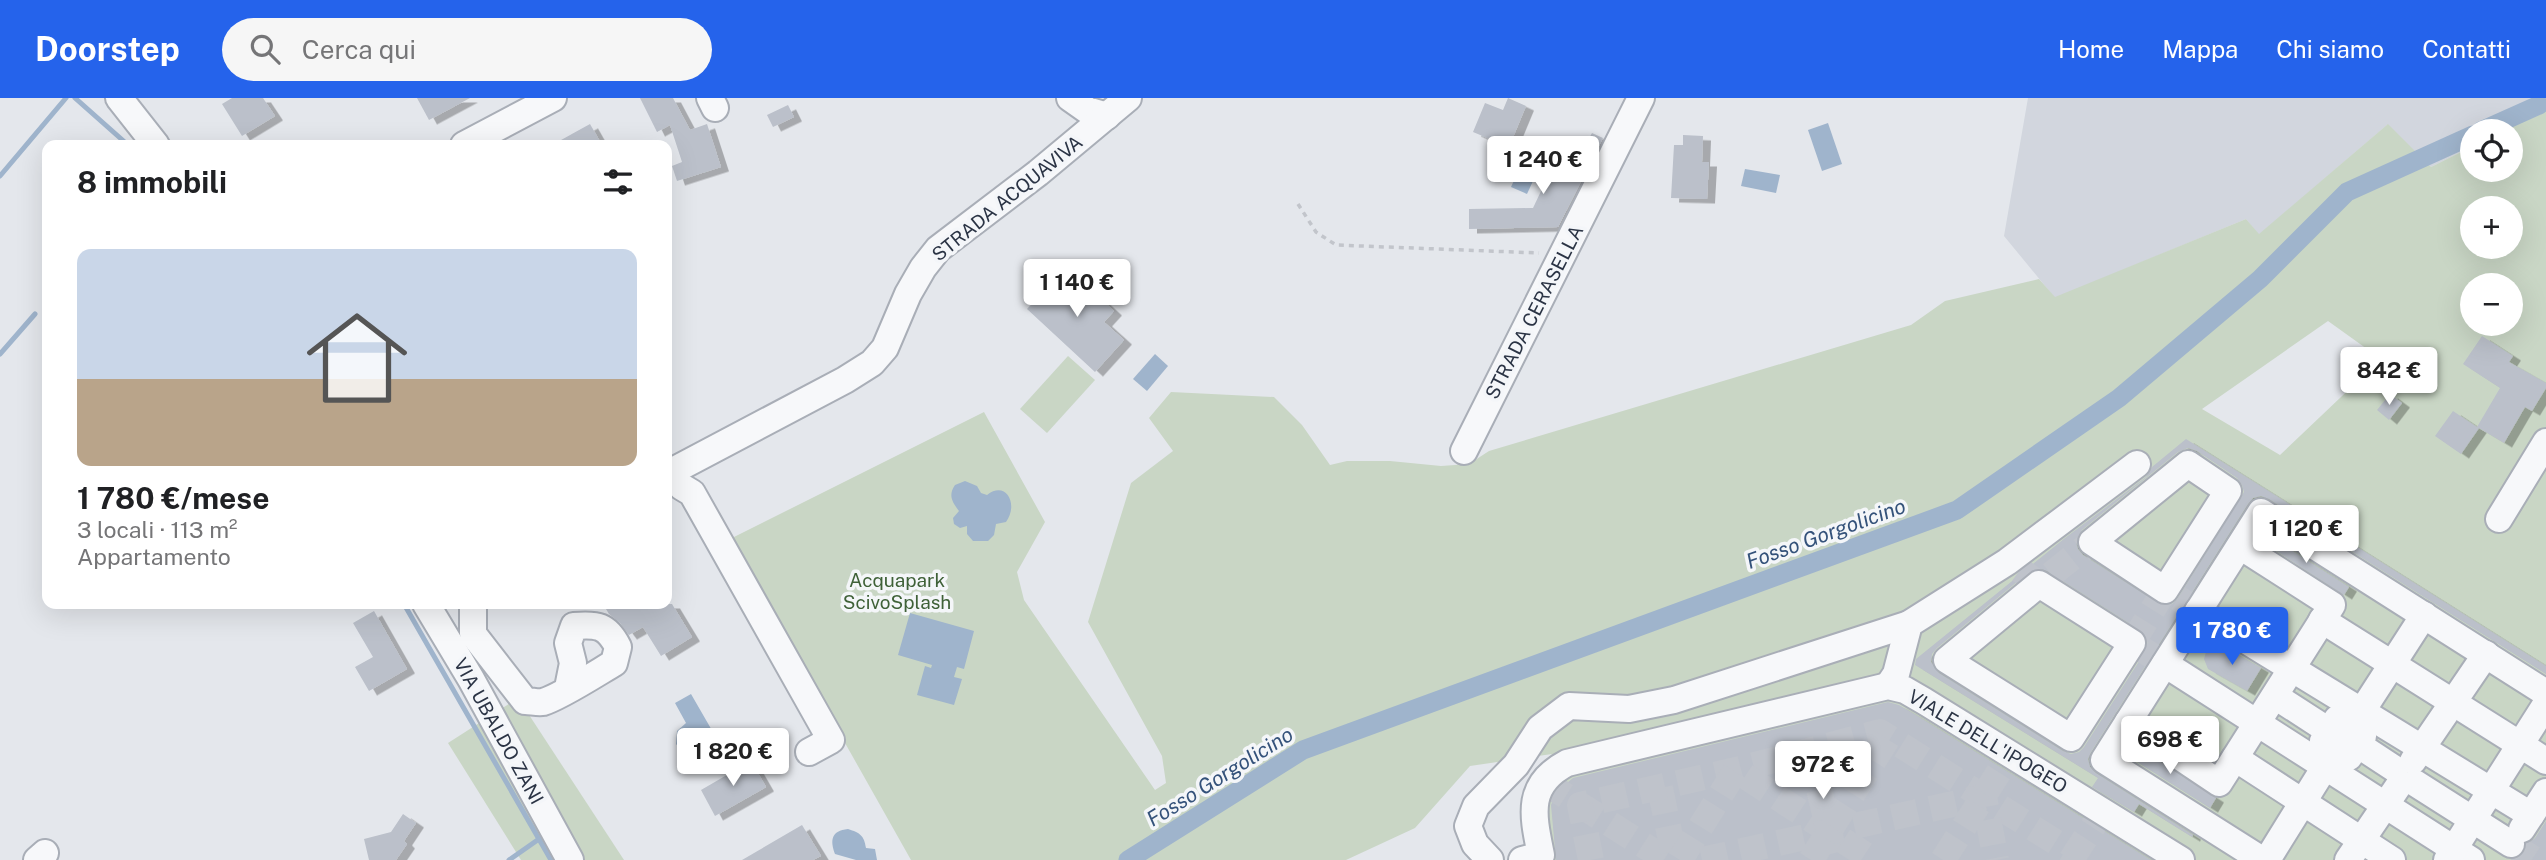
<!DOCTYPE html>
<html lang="it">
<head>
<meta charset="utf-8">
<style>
  :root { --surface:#fff; --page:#f6f6f6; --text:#202124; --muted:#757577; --accent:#2563eb }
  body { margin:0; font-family:"Public Sans",sans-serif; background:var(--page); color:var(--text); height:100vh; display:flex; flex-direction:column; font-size:26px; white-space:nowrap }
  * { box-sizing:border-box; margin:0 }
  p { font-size:23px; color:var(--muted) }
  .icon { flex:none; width:38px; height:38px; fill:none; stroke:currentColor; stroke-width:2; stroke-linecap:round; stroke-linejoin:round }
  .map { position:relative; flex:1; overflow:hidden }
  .side { position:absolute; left:42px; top:42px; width:630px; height:469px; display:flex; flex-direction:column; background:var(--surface); border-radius:14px; box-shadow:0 7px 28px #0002 }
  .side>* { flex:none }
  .controls { position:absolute; left:2460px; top:21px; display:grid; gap:14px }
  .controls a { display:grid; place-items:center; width:63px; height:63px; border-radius:50%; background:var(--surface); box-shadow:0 7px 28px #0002; font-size:35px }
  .price { position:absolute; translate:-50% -60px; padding:0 16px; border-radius:7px; background:#fff; color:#222; font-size:23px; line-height:46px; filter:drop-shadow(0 2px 4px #0008) }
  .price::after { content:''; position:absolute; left:50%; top:42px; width:21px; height:16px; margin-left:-10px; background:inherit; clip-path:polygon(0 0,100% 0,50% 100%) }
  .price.current { background:var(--accent); color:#fff }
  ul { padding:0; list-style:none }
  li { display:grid; align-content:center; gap:14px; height:371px; padding:0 35px }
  li span { display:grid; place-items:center; height:217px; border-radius:14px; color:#555 }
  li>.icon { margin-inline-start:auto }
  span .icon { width:126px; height:126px; fill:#fffc; stroke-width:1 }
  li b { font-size:30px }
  h2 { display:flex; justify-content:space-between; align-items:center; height:84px; padding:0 35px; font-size:30px }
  header { display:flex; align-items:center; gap:42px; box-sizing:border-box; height:98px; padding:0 35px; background:var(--accent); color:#fff }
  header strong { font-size:33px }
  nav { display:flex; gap:38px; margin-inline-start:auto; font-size:24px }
  .search { width:490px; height:63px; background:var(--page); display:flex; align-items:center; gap:18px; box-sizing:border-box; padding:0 24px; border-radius:38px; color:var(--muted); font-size:26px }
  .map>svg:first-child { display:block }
  .built { fill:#d2d6de }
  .green { fill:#c9d6c5; fill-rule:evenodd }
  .water { fill:#9fb4cc }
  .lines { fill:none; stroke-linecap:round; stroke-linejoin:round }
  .stream { stroke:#9fb4cc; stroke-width:5 }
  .canal { stroke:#9fb4cc; stroke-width:19 }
  .building { fill:#bbc0ca; fill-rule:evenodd; filter:url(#shadow) }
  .minor-tunnel { stroke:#bfc3cb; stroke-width:26; stroke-dasharray:26 13; stroke-linecap:butt }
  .minor-casing { stroke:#a9aeb7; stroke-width:30 }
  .path { stroke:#c2c5cb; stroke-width:3.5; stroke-dasharray:5 5; stroke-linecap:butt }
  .minor { stroke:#f7f8fa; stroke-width:26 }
  .labels { text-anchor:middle; stroke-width:7; stroke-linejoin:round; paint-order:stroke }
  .street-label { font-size:19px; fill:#2b3445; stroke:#f4f6f9 }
  .park-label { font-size:19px; fill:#3f6138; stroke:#f4f6f9 }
  .water-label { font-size:21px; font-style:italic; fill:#34527a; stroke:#f4f6f9 }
</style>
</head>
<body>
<header>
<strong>Doorstep</strong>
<div class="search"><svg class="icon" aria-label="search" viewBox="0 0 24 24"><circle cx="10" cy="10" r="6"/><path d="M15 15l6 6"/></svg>Cerca qui</div>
<nav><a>Home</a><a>Mappa</a><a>Chi siamo</a><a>Contatti</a></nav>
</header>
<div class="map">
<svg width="2546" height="762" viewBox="0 0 2546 762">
  <defs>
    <filter id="shadow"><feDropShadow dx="8" dy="4.5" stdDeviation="0" flood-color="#0004"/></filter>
  </defs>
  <rect width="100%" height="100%" fill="#e4e7ec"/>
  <path class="built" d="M2028,0H2546V5L2538,14L2501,33H2473V48L2431,69L2387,27L2259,137L2246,121L2055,200L2004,138Z"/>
  <g class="green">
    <path d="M2546,5V762H1535L1522,700L1537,669L1552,656L1470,668L1415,730L1346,762H911L730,441L984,314L1045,424L1017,474L1024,502L1155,692L1166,685L1162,658L1088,524L1131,385L1173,353L1149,320L1171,294L1274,299L1302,327L1330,367L1347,363H1390L1441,368L1469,366L1489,353L1911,227L1945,203L2039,181L2055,199L2246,121L2259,136L2388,26L2431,69L2473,48V72H2511V33H2501L2538,14ZM2473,110H2511V149H2473ZM2473,187H2511V226H2473ZM2328,223L2381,261L2280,357L2202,311Z"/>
    <path d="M1068,258L1095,282L1047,335L1020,311Z"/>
    <path d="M518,600L624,762H521L448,645Z"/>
  </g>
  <g class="water">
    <path d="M1828,25L1842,66L1822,73L1808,32Z"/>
    <path d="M1528,52L1544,59L1527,96L1511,89Z"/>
    <path d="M1745,71L1780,77L1776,95L1741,88Z"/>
    <path d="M1155,256L1168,268L1147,293L1133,281Z"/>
    <path d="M965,383L977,388L981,395L987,397C1006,382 1019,406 1006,424L996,426L994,437L988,443H973L967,436V428L960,430L954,426L953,420L959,413C952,404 948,397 955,387Z"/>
    <path d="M910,515L974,533L964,571L957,569L954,579L962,581L954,607L917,597L925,568L931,570L932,567L898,557Z"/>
    <path d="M691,596L721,648L698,660L685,657L676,646L677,633L686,625L675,605Z"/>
    <path d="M848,731C860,735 864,737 866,750L875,751L877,762H856L835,756C830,742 831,733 848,731Z"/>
  </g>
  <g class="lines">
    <g class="stream">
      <path d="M75,0L128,47"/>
      <path d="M0,78L66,0"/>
      <path d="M0,256L35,216"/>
      <path d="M404,506L551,762"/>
      <path d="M509,762L539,741"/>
    </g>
    <g class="canal">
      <path d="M2481,33L2539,7"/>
      <path d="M1128,762L1303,652L1957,412L2119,300L2260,181L2347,94L2473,37"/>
    </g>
  </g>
  <g class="building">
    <path d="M232,0H263L275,18L242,38L222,6Z"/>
    <path d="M417,0H470L429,22Z"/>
    <path d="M640,0H673L690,32L707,26L721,69L677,83L672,68L682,64L670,27L657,34Z"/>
    <path d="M1508,0L1526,8L1509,49L1473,34L1485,5L1503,12Z"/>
    <path d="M788,7L794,19L773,29L767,17Z"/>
    <path d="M590,26L602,47H552Z"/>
    <path d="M1592,35L1603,40L1558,129L1469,131V111L1533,110L1560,53L1577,62Z"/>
    <path d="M1683,37L1703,38L1702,64H1709L1707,101L1671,100L1674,47H1683Z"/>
    <path d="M1066,169L1114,213L1104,224L1124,242L1095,274L1027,211Z"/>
    <path d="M2482,238L2513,258L2509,264L2546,285V290L2532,313L2525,309L2504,345L2479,330L2461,356L2435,338L2453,313L2477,329L2500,290L2463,266Z"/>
    <path d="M2390,296L2402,305L2389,322L2377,312Z"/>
    <path d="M2186,341L2546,568V576L2269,401L2261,398L2253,400L2248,406L2091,654L2088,661L2090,669L2096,675L2193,737L2192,739L2139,706L2134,714L2092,689L2098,680L1915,567L1916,561L2065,440L2146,379L2152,369ZM2188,350L2197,353L2237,380L2242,387L2244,394L2178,500L2172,506L2163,508L2083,457L2078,451L2076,444L2082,432L2178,354ZM2037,470L2047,473L2140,532L2146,537L2148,545L2145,554L2084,649L2079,654L2071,656L2063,653L1939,575L1931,564L1932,556L1937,550L2029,474Z"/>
    <path d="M2266,436L2349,489L2344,497L2261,443Z"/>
    <path d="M603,506H672L692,539L661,558L643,529L629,537L620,525L609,516Z"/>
    <path d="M374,513L407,571L369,593L355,569L373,559L353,525Z"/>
    <path d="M2221,547L2261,570L2247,593L2208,571L2204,561L2206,554Z"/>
    <path d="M1888,604L1899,607L1916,617L2151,762H1556L1551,707L1557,693L1573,680Z"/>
    <path d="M2133,646L2216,700L2210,710L2126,657Z"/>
    <path d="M751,663L766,689L715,718L701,692Z"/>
    <path d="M403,716L416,725L404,743L407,746L396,762H369L364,741L391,734Z"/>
    <path d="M2546,723V762H2514L2524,755L2527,746L2535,740Z"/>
    <path d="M802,727L821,758L813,762H742Z"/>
  </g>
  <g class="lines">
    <g class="minor-tunnel">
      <path d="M2020,472L2039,486L2092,444"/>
      <path d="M2165,566L2132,545L2165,492L2198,513"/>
      <path d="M1810,654L1836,762"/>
      <path d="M1544,684L1667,762"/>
      <path d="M1660,690L1675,762"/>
      <path d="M2511,746L2535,762"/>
      <path d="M1591,762L1580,707L1736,672L1880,634L2084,762"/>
      <path d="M1680,762L1736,672L1873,762"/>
      <path d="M1702,762L1984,699L1996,762"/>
      <path d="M1811,762L1888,640"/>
      <path d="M1943,762L2011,655"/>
      <path d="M2071,762L2103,713"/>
    </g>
    <defs>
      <g id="minor">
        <path d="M119,0L156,47"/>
        <path d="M710,0L715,10"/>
        <path d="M1070,0L1087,12L1107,18"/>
        <path d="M464,47L553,0"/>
        <path d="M1464,353L1641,0"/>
        <path d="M2188,366L2228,393L2165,492L2092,444Z"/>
        <path d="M667,376L845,282L872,265L885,250L908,196L923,170L938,151L1038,75L1128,0"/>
        <path d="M682,389L692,395L831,642L809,654"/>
        <path d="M2499,421L2546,344"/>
        <path d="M2039,486L2132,545L2071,640L1947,562Z"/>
        <path d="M426,506L471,581L570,762"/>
        <path d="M473,506V536L525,603C531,603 538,605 543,604C560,599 597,575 614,565L618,549C607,527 597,526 574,528L568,545L573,565L568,590"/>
        <path d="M2198,513L2531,717"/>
        <path d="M2322,522L2546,663"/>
        <path d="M2165,566L2471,762"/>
        <path d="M1888,588L1896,576L1909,526L2007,464L2137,366"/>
        <path d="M2275,598L2329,633"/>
        <path d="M2337,621L2363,638L2349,659L2323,643Z"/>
        <path d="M2128,624L2219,685L2332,507L2240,448"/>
        <path d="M2351,630L2424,517"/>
        <path d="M2357,646L2395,671"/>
        <path d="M2235,660L2392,762"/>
        <path d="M2413,663L2486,556"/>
        <path d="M2415,685L2511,746"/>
        <path d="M2522,731L2546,694"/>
        <path d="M37,762L45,755"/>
        <path d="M1490,762L1475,746L1468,728L1476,708L1516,667L1540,630L1569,608L1629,611L1674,602L1909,526"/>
        <path d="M1522,762L1541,757C1533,718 1525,687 1567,665L1888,588L1905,592L1924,603L2181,762"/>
        <path d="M2262,762L2104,662L2261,414L2546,595"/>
        <path d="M2267,762L2336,651"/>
        <path d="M2348,762L2399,687"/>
        <path d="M2447,762L2546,606"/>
      </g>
    </defs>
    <use href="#minor" class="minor-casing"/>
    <path class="path" d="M1298,106L1316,134L1336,147L1539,155"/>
    <use href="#minor" class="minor"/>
  </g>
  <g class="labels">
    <g class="street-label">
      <text transform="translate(1007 100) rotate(-39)" y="7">STRADA ACQUAVIVA</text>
      <text transform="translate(1534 214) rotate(-63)" y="7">STRADA CERASELLA</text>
      <text transform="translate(499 633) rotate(61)" y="7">VIA UBALDO ZANI</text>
      <text transform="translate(1988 643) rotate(31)" y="7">VIALE DELL'IPOGEO</text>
    </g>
    <g class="park-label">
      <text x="897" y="489">Acquapark<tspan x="897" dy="22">ScivoSplash</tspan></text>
    </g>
    <g class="water-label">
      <text transform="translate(1826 436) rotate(-20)" y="7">Fosso Gorgolicino</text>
      <text transform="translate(1220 679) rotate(-32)" y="7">Fosso Gorgolicino</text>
    </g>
  </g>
</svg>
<div class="controls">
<a><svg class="icon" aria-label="locate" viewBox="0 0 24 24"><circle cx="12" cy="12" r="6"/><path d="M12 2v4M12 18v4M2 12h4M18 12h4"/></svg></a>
<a>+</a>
<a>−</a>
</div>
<b class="price" style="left:1543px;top:98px">1 240 €</b>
<b class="price" style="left:1077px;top:221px">1 140 €</b>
<b class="price" style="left:2389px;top:309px">842 €</b>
<b class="price" style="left:2306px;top:467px">1 120 €</b>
<b class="price current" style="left:2232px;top:569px">1 780 €</b>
<b class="price" style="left:2170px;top:678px">698 €</b>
<b class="price" style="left:733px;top:690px">1 820 €</b>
<b class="price" style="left:1823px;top:703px">972 €</b>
<section class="side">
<h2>8 immobili<svg class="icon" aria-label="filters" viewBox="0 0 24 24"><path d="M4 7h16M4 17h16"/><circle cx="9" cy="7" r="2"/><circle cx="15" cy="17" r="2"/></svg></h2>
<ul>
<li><span style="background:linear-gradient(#c9d6e8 60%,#b9a48a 0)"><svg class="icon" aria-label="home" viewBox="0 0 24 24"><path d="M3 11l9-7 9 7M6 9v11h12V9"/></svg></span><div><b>1 780 €/mese</b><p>3 locali · 113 m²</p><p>Appartamento</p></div></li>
</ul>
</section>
</div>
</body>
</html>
